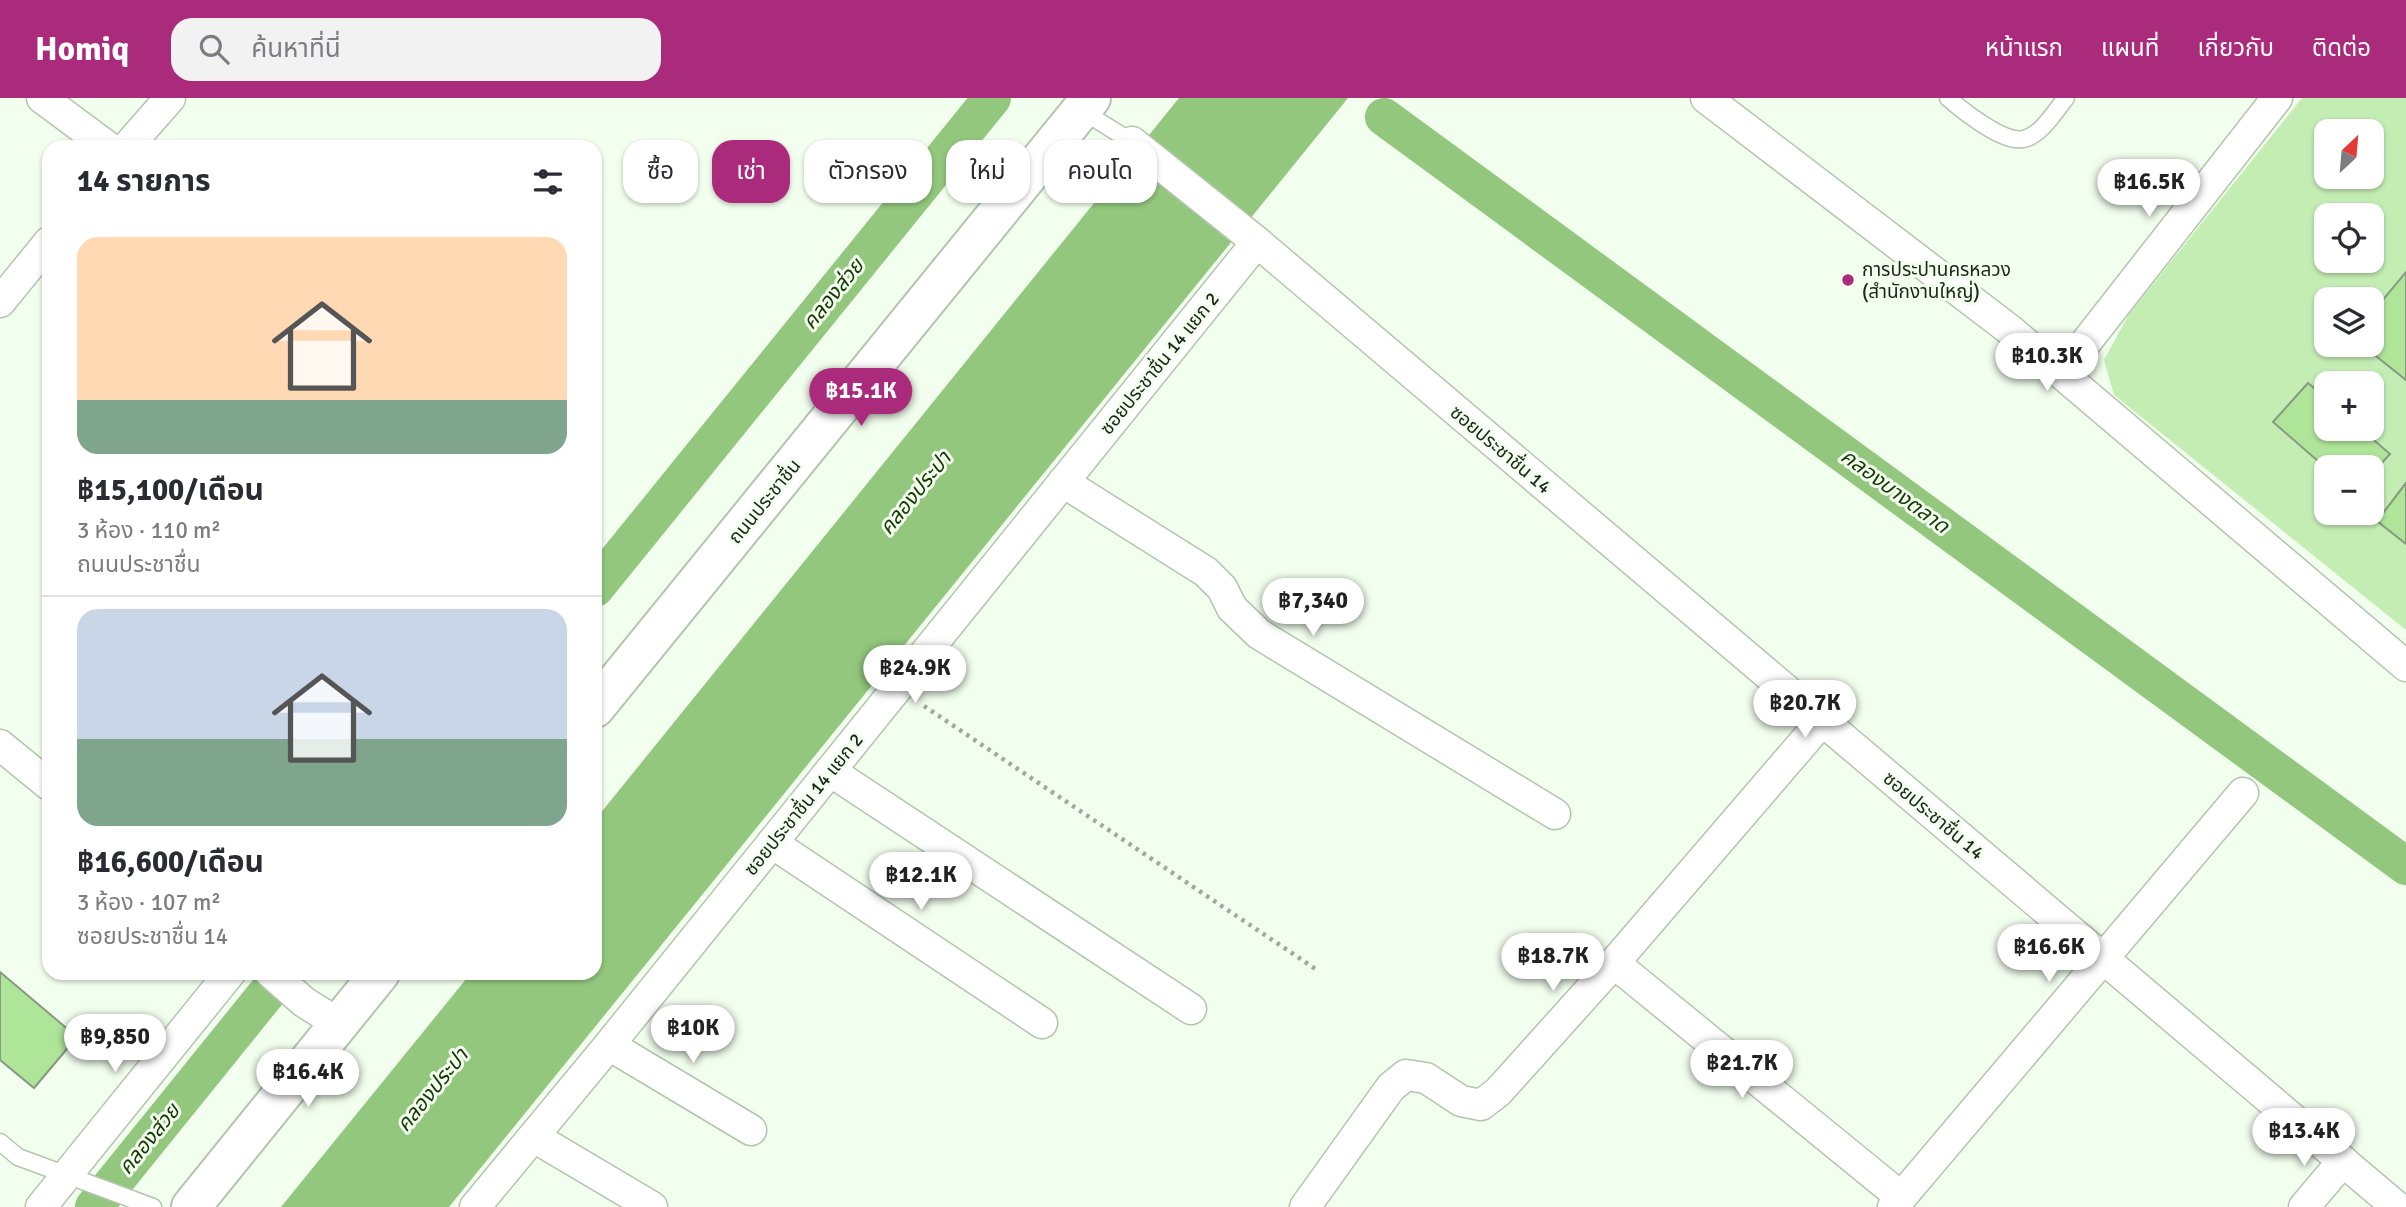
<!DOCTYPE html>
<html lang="th">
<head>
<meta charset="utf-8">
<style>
  :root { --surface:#fff; --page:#f2f2f3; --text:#2b2b33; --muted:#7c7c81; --line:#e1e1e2; --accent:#aa2b7b }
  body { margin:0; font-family:Signika,"Noto Sans Thai",sans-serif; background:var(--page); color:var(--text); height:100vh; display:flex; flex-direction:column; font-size:26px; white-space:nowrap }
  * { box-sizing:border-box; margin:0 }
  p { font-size:23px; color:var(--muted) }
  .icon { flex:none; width:38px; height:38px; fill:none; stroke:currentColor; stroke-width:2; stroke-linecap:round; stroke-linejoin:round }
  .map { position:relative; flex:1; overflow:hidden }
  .side { position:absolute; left:42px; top:42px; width:560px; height:840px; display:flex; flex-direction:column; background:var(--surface); border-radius:21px; box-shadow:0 2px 5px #0004 }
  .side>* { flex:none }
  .hud { position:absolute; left:623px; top:42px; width:665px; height:63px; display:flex; gap:14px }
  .needle { width:46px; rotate:26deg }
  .buttons { position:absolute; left:2314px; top:21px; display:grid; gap:14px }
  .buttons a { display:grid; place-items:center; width:70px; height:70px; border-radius:14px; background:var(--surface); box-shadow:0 2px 5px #0004; font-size:35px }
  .price { position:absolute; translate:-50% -60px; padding:0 16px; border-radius:24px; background:#fff; color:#222; font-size:23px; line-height:46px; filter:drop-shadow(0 2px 4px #0008) }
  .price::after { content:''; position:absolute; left:50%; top:42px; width:21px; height:16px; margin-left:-10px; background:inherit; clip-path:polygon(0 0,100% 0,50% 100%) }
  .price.selected { background:var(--accent); color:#fff }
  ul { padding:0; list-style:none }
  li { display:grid; align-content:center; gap:14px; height:371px; padding:0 35px }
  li+li { border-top:2px solid var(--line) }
  li span { display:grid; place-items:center; height:217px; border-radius:21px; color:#555 }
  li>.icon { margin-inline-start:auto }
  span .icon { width:126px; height:126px; fill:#fffc; stroke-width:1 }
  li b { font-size:30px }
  h2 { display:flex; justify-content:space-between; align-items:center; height:84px; padding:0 35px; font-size:30px }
  .pill { padding:0 24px; border-radius:21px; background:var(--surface); box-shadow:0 2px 5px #0004; font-size:24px; line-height:63px }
  .pill.selected { background:var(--accent); color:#fff }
  header { display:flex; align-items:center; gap:42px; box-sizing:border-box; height:98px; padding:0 35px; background:var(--accent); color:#fff }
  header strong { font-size:33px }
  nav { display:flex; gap:38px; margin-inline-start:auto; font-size:24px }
  .search { width:490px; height:63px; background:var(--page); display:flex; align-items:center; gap:18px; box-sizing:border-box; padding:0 24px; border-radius:21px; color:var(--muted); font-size:26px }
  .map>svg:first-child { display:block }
  .green { fill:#c4edb4; fill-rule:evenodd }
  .water { fill:#92c77d }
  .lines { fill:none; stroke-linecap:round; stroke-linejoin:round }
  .canal { stroke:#92c77d; stroke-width:38 }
  .building { fill:#afe599; stroke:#879980; stroke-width:2 }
  .service-casing { stroke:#b3c5ac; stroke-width:19 }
  .minor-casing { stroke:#b3c5ac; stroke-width:33 }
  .secondary-casing { stroke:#b3c5ac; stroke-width:42 }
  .path { stroke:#a0aa9c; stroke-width:4.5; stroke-dasharray:3.5 5; stroke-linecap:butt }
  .service { stroke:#fff; stroke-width:16 }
  .minor { stroke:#fff; stroke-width:30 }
  .secondary { stroke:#fff; stroke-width:38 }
  .poi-dot { fill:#aa2b7b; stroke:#f2feee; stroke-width:2.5 }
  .labels { text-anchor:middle; stroke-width:6; stroke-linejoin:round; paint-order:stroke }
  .poi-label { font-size:19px; fill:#1e251b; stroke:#f2feee; text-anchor:start }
  .street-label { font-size:19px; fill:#1e251b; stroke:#f2feee }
  .water-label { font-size:21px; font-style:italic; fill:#163703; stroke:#f2feee }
</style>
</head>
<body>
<header>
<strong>Homiq</strong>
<div class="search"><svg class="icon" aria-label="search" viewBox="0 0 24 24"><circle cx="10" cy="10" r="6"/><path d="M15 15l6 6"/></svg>ค้นหาที่นี่</div>
<nav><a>หน้าแรก</a><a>แผนที่</a><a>เกี่ยวกับ</a><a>ติดต่อ</a></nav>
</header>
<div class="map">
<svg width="2406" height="1109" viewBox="0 0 2406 1109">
  <rect width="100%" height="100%" fill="#f2feee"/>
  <path class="green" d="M2302,0H2406V174L2371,216V201H2326V247H2362L2406,282V385L2377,423L2406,446V532L2114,297L2104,262L2129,216ZM2326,33H2371V79H2326ZM2326,117H2371V163H2326ZM2326,285H2371V331H2326ZM2326,369H2371V415H2326Z"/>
  <path class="water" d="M1179,0H1348L449,1109H281L471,875H595V722Z"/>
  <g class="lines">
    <g class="canal">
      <path d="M1384,19L2406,768"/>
      <path d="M595,490L992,0"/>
      <path d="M94,1109L283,875"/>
    </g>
  </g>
  <g class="building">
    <path d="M2406,174V282L2362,247H2371V216Z"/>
    <path d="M2308,285L2326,300V331H2361L2390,356L2371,377V369L2326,370L2273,324Z"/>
    <path d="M2406,385V446L2377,423Z"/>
    <path d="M0,874L77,939L34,990L0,962Z"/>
  </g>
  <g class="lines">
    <defs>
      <g id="service">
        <path d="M1948,0C1963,13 2003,45 2023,41C2041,38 2055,13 2066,0"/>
        <path d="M1081,12L1132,44"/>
        <path d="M0,1044L18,1059L153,1109"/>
      </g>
      <g id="minor">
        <path d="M42,0L108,49"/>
        <path d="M1706,0L2010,232L2406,568"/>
        <path d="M1132,44L1257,144L2397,1109"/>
        <path d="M127,49L170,0"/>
        <path d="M0,204L49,144"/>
        <path d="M2062,275L2277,0"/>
        <path d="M1063,384L1206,474L1222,490L1232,510L1259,536L1555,716"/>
        <path d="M0,647L49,687"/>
        <path d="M830,673L1191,911"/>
        <path d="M772,745L1042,925"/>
        <path d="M1614,865L1901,1099"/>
        <path d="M271,875L304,904L339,926"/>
        <path d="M609,947L751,1032"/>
        <path d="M534,1039L652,1109"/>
        <path d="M41,1109L230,875"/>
        <path d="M475,1109L609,947L1257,144"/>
        <path d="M1305,1109L1391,989L1406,977L1426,980L1461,1003L1481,1007L1498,994L1614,865L1822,623"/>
        <path d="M1893,1109L2243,695"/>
        <path d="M2304,1109L2343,1063"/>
      </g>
      <g id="secondary">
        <path d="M595,610L1091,0"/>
        <path d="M191,1109L380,875"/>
      </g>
    </defs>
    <use href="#service" class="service-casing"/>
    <use href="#minor" class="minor-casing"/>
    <use href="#secondary" class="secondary-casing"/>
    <path class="path" d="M924,608L1317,872"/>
    <use href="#service" class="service"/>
    <use href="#minor" class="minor"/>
    <use href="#secondary" class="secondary"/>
  </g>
  <circle class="poi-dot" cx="1848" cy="182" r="7"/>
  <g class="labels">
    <g class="poi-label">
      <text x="1862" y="178">การประปานครหลวง<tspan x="1862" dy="22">(สำนักงานใหญ่)</tspan></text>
    </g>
    <g class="street-label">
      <text transform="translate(1159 265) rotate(-51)" y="7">ซอยประชาชื่น 14 แยก 2</text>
      <text transform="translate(1501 351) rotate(40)" y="7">ซอยประชาชื่น 14</text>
      <text transform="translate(764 403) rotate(-51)" y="7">ถนนประชาชื่น</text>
      <text transform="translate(803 706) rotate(-51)" y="7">ซอยประชาชื่น 14 แยก 2</text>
      <text transform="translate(1934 717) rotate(40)" y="7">ซอยประชาชื่น 14</text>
    </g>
    <g class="water-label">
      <text transform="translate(833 196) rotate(-51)" y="7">คลองส่วย</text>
      <text transform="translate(1895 393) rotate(36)" y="7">คลองบางตลาด</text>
      <text transform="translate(915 395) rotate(-51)" y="7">คลองประปา</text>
      <text transform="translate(432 992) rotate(-51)" y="7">คลองประปา</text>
      <text transform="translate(149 1041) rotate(-51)" y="7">คลองส่วย</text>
    </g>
  </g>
</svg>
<div class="buttons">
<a><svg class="needle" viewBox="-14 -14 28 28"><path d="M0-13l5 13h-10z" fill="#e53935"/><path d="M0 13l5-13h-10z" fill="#7c7c81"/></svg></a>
<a><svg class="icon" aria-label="locate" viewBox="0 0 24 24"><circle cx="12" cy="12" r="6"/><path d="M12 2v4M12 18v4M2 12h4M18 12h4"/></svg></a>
<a><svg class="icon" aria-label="layers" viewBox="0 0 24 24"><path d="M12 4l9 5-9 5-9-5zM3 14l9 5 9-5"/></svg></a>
<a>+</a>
<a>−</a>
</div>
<b class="price" style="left:2149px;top:121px">฿16.5K</b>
<b class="price" style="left:2047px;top:295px">฿10.3K</b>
<b class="price selected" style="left:861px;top:330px">฿15.1K</b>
<b class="price" style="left:1313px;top:540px">฿7,340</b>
<b class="price" style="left:915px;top:607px">฿24.9K</b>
<b class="price" style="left:1805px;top:642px">฿20.7K</b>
<b class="price" style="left:921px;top:814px">฿12.1K</b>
<b class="price" style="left:2049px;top:886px">฿16.6K</b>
<b class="price" style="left:1553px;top:895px">฿18.7K</b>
<b class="price" style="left:693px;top:967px">฿10K</b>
<b class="price" style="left:115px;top:976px">฿9,850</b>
<b class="price" style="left:1742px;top:1002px">฿21.7K</b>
<b class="price" style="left:308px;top:1011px">฿16.4K</b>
<b class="price" style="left:2304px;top:1070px">฿13.4K</b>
<div class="hud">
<a class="pill">ซื้อ</a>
<a class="pill selected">เช่า</a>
<a class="pill">ตัวกรอง</a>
<a class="pill">ใหม่</a>
<a class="pill">คอนโด</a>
</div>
<section class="side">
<h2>14 รายการ<svg class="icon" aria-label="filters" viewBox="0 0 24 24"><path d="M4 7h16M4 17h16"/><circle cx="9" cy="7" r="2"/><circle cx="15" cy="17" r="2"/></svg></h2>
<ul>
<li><span style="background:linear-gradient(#ffd9b3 75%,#7fa58c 0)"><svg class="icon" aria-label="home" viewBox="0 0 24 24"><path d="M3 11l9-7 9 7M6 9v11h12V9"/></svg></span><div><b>฿15,100/เดือน</b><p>3 ห้อง · 110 m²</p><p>ถนนประชาชื่น</p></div></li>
<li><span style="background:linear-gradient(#c9d6e8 60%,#7fa58c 0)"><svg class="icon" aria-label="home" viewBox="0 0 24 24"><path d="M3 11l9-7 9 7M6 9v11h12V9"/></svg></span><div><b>฿16,600/เดือน</b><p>3 ห้อง · 107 m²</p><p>ซอยประชาชื่น 14</p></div></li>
</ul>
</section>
</div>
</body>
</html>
